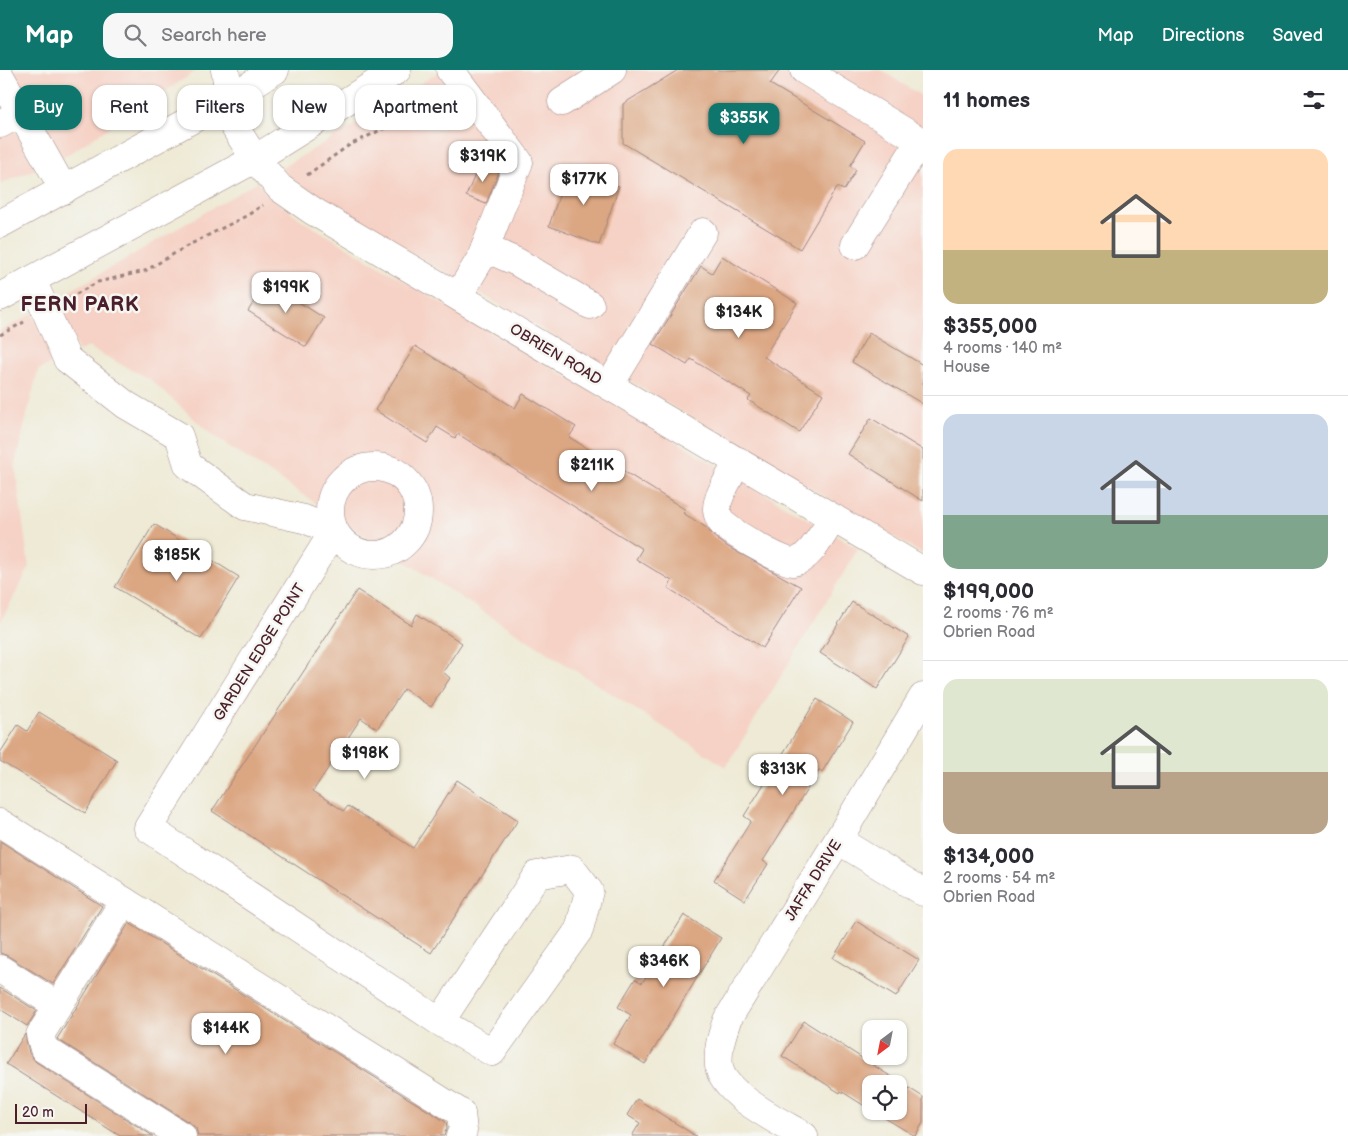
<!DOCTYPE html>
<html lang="en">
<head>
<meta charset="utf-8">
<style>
  :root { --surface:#fff; --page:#f7f7f7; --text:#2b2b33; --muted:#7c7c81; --line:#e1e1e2; --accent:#0f766e }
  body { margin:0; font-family:"Balsamiq Sans",sans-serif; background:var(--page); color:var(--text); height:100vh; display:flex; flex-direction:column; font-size:19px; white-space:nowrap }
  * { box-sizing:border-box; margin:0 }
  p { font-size:16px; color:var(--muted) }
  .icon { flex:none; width:28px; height:28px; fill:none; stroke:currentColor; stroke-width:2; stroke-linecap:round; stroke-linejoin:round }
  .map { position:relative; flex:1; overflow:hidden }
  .drawer { display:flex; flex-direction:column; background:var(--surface); width:425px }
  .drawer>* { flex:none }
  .guide { position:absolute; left:15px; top:15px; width:475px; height:45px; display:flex; gap:10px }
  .needle { width:32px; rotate:212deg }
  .tools { position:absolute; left:862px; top:950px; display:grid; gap:10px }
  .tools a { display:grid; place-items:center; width:45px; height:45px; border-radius:10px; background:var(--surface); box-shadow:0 1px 4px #0004; font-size:25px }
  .scale { position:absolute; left:15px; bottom:12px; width:72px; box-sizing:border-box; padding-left:5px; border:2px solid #4a1f2b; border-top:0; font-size:14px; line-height:18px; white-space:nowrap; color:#4a1f2b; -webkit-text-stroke:4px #f6f6f2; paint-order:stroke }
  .price { position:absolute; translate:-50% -42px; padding:0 11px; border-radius:10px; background:#fff; color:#222; font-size:16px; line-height:32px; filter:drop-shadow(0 1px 2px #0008) }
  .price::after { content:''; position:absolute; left:50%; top:30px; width:15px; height:11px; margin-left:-8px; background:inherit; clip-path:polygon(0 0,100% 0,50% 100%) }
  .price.current { background:var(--accent); color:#fff }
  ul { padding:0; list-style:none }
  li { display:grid; align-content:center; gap:10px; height:265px; padding:0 20px }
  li+li { border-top:1px solid var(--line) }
  li span { display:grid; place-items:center; height:155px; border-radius:15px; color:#555 }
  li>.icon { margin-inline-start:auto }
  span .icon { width:90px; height:90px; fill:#fffc; stroke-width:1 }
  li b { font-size:21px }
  h2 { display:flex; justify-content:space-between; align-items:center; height:60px; padding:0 20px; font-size:21px }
  .pill { padding:0 18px; border-radius:15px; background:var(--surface); box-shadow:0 1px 4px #0004; font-size:18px; line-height:45px }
  .pill.current { background:var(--accent); color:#fff }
  header { display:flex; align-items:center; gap:30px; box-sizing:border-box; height:70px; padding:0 25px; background:var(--accent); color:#fff }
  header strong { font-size:24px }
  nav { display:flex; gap:28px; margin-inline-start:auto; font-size:18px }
  .search { width:350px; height:45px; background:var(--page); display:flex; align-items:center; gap:12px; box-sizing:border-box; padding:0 18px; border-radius:15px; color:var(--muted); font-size:19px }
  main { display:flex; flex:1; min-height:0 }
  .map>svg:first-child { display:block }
  .built { fill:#f6d1c5 }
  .building { fill:#dba682 }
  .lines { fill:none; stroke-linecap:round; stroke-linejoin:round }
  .minor-casing { stroke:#9c8480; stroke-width:29 }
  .major-casing { stroke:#9c8480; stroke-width:29 }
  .path { stroke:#9c8480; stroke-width:3; stroke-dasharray:4 4; stroke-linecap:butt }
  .minor { stroke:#fff; stroke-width:28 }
  .major { stroke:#fff; stroke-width:28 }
  .labels { text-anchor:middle; stroke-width:5; stroke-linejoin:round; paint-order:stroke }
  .street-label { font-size:15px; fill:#4a1f2b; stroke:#f6f6f2 }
  .district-label { font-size:20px; font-weight:bold; letter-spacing:1px; fill:#4a1f2b; stroke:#f6f6f2 }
</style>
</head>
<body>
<header>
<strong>Map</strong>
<div class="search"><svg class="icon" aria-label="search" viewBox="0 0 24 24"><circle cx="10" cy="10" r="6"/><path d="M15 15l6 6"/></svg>Search here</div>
<nav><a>Map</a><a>Directions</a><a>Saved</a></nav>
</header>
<main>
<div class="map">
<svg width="923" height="1066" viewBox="0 0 923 1066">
  <rect width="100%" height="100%" fill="#f6f6f2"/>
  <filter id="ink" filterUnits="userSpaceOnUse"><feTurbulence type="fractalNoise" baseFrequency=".02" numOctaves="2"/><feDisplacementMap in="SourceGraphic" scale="10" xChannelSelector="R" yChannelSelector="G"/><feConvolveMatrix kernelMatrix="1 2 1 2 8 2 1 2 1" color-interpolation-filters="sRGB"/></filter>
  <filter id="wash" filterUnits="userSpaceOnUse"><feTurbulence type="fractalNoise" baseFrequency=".0096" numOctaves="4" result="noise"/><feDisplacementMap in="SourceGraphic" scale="20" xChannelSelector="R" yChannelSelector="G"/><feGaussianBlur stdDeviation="1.12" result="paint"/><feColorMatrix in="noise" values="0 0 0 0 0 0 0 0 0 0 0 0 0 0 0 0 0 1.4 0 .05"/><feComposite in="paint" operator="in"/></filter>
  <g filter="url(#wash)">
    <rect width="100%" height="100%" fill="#eeead5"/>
    <g class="built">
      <path d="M12,0H198L62,88Z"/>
      <path d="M442,0H881L923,27V484L321,129L289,107L281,98L360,52Z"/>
      <path d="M0,34L36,99L0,114Z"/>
      <path d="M257,112L270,127L306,153L858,479L726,697L401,489L213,366L151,310L88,277L79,281L78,279L55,230Z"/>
      <path d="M32,244L54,292L38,300L15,394L29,498L0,553V261Z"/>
    </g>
    <g id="blocks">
      <g class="building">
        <path d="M678,0H780L770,14L865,71L850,96L856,100L844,120L837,117L800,179L623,73V34Z"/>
        <path d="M481,91L500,99L486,134L466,126Z"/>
        <path d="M568,98L619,116L599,175L549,156Z"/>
        <path d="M722,186L797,233L764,287L823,324L799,362L748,330L751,326L691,289L687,295L653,274L701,196L712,203Z"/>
        <path d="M267,212L324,248L306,277L248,241Z"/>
        <path d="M869,263L923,295V334L852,292Z"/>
        <path d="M415,276L515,338L523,324L576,357L569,367L686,440L683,443L707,458L713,466L728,477L801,517L763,578L668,518L672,511L636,489L642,479L458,364L455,368L437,357L427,373L375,340Z"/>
        <path d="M871,348L923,380V431L848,384Z"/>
        <path d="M154,454L239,507L201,569L115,517Z"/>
        <path d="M357,520L411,555L417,544L462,573L443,602L450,608L431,637L404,619L377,659L361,648L313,721L344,741L348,736L413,778L457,710L518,750L431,883L212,741Z"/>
        <path d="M852,532L909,567L877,619L820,583Z"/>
        <path d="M817,629L853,652L822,702L819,700L763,791L768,794L745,830L714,810L751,751L744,746Z"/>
        <path d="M39,642L117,690L85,743L0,691V683L18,655L27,661Z"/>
        <path d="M0,771L102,836L53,914L8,886L0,883Z"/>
        <path d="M684,845L721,868L645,994L613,974L631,945L618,937L635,909L642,913Z"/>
        <path d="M856,851L919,890L896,927L833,888Z"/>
        <path d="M129,853L446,1052L447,1057L444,1066H198L196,1058L190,1053L57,969Z"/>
        <path d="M0,918L37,941L27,956L0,939Z"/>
        <path d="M804,951L923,1027V1053L915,1066L873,1041H899V1014H871V1040L841,1021L840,1023L782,986Z"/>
        <path d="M25,964L29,983L36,992L153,1066H120L6,994Z"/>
        <path d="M637,1029L696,1066H632L640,1053L627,1045Z"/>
      </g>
    </g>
  </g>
  <g filter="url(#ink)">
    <use href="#blocks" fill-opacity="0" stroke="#9c8480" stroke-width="1"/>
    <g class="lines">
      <defs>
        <g id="minor">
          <path d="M225,0L230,28"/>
          <path d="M450,0L519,92L481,188L458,226"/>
          <path d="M804,0L920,71L855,175"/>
          <path d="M0,6L64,120"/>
          <path d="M562,32L612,0"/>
          <path d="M220,34L255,89L280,118L313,141L923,501"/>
          <path d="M0,54L21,43"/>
          <path d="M485,178L517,192L590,235"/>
          <path d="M32,210L67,289L126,335L179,366L188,395L245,436L304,449L334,461L148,758L440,952L492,982L579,860L589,821L572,799L537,805L440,952"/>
          <path d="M609,316L703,162"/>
          <path d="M738,391C732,404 716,427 717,440C717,444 720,451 723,454C733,463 781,492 793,492C810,490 825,460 833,448"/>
          <circle cx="374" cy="441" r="44"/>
          <path d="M0,753L461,1043L463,1061L460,1066"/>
          <path d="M838,770L923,822"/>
          <path d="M0,899L58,936L40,965L44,979L182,1066"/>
          <path d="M58,936L124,831"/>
          <path d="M804,1066C781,1052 722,1024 719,996C717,979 722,965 727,950L838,770L923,627"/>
        </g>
        <g id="major">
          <path d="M0,154L220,34L275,0"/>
          <path d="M0,227L255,89L397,0"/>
        </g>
      </defs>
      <use href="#minor" class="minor-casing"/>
      <use href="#major" class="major-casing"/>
      <g class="path">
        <path d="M307,105L348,76L399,51L438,26"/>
        <path d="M69,228L98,212L145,201L187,176L248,145L263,135"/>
        <path d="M0,265L24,252"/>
      </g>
      <use href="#minor" class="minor"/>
      <use href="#major" class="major"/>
    </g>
  </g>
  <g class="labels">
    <g class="street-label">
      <text transform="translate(556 284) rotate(31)" y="5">OBRIEN ROAD</text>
      <text transform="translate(259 582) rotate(-58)" y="5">GARDEN EDGE POINT</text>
      <text transform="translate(813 810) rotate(-58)" y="5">JAFFA DRIVE</text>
    </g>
    <g class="district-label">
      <text x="80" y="241">FERN PARK</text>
    </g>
  </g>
</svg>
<div class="tools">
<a><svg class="needle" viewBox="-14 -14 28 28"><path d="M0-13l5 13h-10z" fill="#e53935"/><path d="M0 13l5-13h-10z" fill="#7c7c81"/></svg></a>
<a><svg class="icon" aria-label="locate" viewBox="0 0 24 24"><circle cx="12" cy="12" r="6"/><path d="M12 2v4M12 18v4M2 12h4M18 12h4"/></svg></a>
</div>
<div class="scale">20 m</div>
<b class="price current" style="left:744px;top:75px">$355K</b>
<b class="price" style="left:483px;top:113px">$319K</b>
<b class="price" style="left:584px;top:136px">$177K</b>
<b class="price" style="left:286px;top:244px">$199K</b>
<b class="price" style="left:739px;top:269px">$134K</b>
<b class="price" style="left:592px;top:422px">$211K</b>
<b class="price" style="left:177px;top:512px">$185K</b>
<b class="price" style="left:365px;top:710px">$198K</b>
<b class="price" style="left:783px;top:726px">$313K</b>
<b class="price" style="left:664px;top:918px">$346K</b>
<b class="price" style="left:226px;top:985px">$144K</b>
<div class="guide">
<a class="pill current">Buy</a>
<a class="pill">Rent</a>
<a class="pill">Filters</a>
<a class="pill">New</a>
<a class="pill">Apartment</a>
</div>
</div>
<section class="drawer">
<h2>11 homes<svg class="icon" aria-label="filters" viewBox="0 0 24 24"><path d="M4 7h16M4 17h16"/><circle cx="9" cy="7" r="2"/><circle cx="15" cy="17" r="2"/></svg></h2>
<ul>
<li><span style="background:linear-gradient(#ffd9b3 65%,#c2b280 0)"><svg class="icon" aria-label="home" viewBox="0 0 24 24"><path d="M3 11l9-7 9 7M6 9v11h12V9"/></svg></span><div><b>$355,000</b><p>4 rooms · 140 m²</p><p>House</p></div></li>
<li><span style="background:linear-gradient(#c9d6e8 65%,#7fa58c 0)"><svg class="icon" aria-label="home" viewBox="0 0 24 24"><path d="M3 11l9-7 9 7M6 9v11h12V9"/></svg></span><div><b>$199,000</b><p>2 rooms · 76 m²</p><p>Obrien Road</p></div></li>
<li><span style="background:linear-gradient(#dfe7d0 60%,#b9a48a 0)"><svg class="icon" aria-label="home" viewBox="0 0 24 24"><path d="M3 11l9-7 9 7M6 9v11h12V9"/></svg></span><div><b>$134,000</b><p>2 rooms · 54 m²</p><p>Obrien Road</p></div></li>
</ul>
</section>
</main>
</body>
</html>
